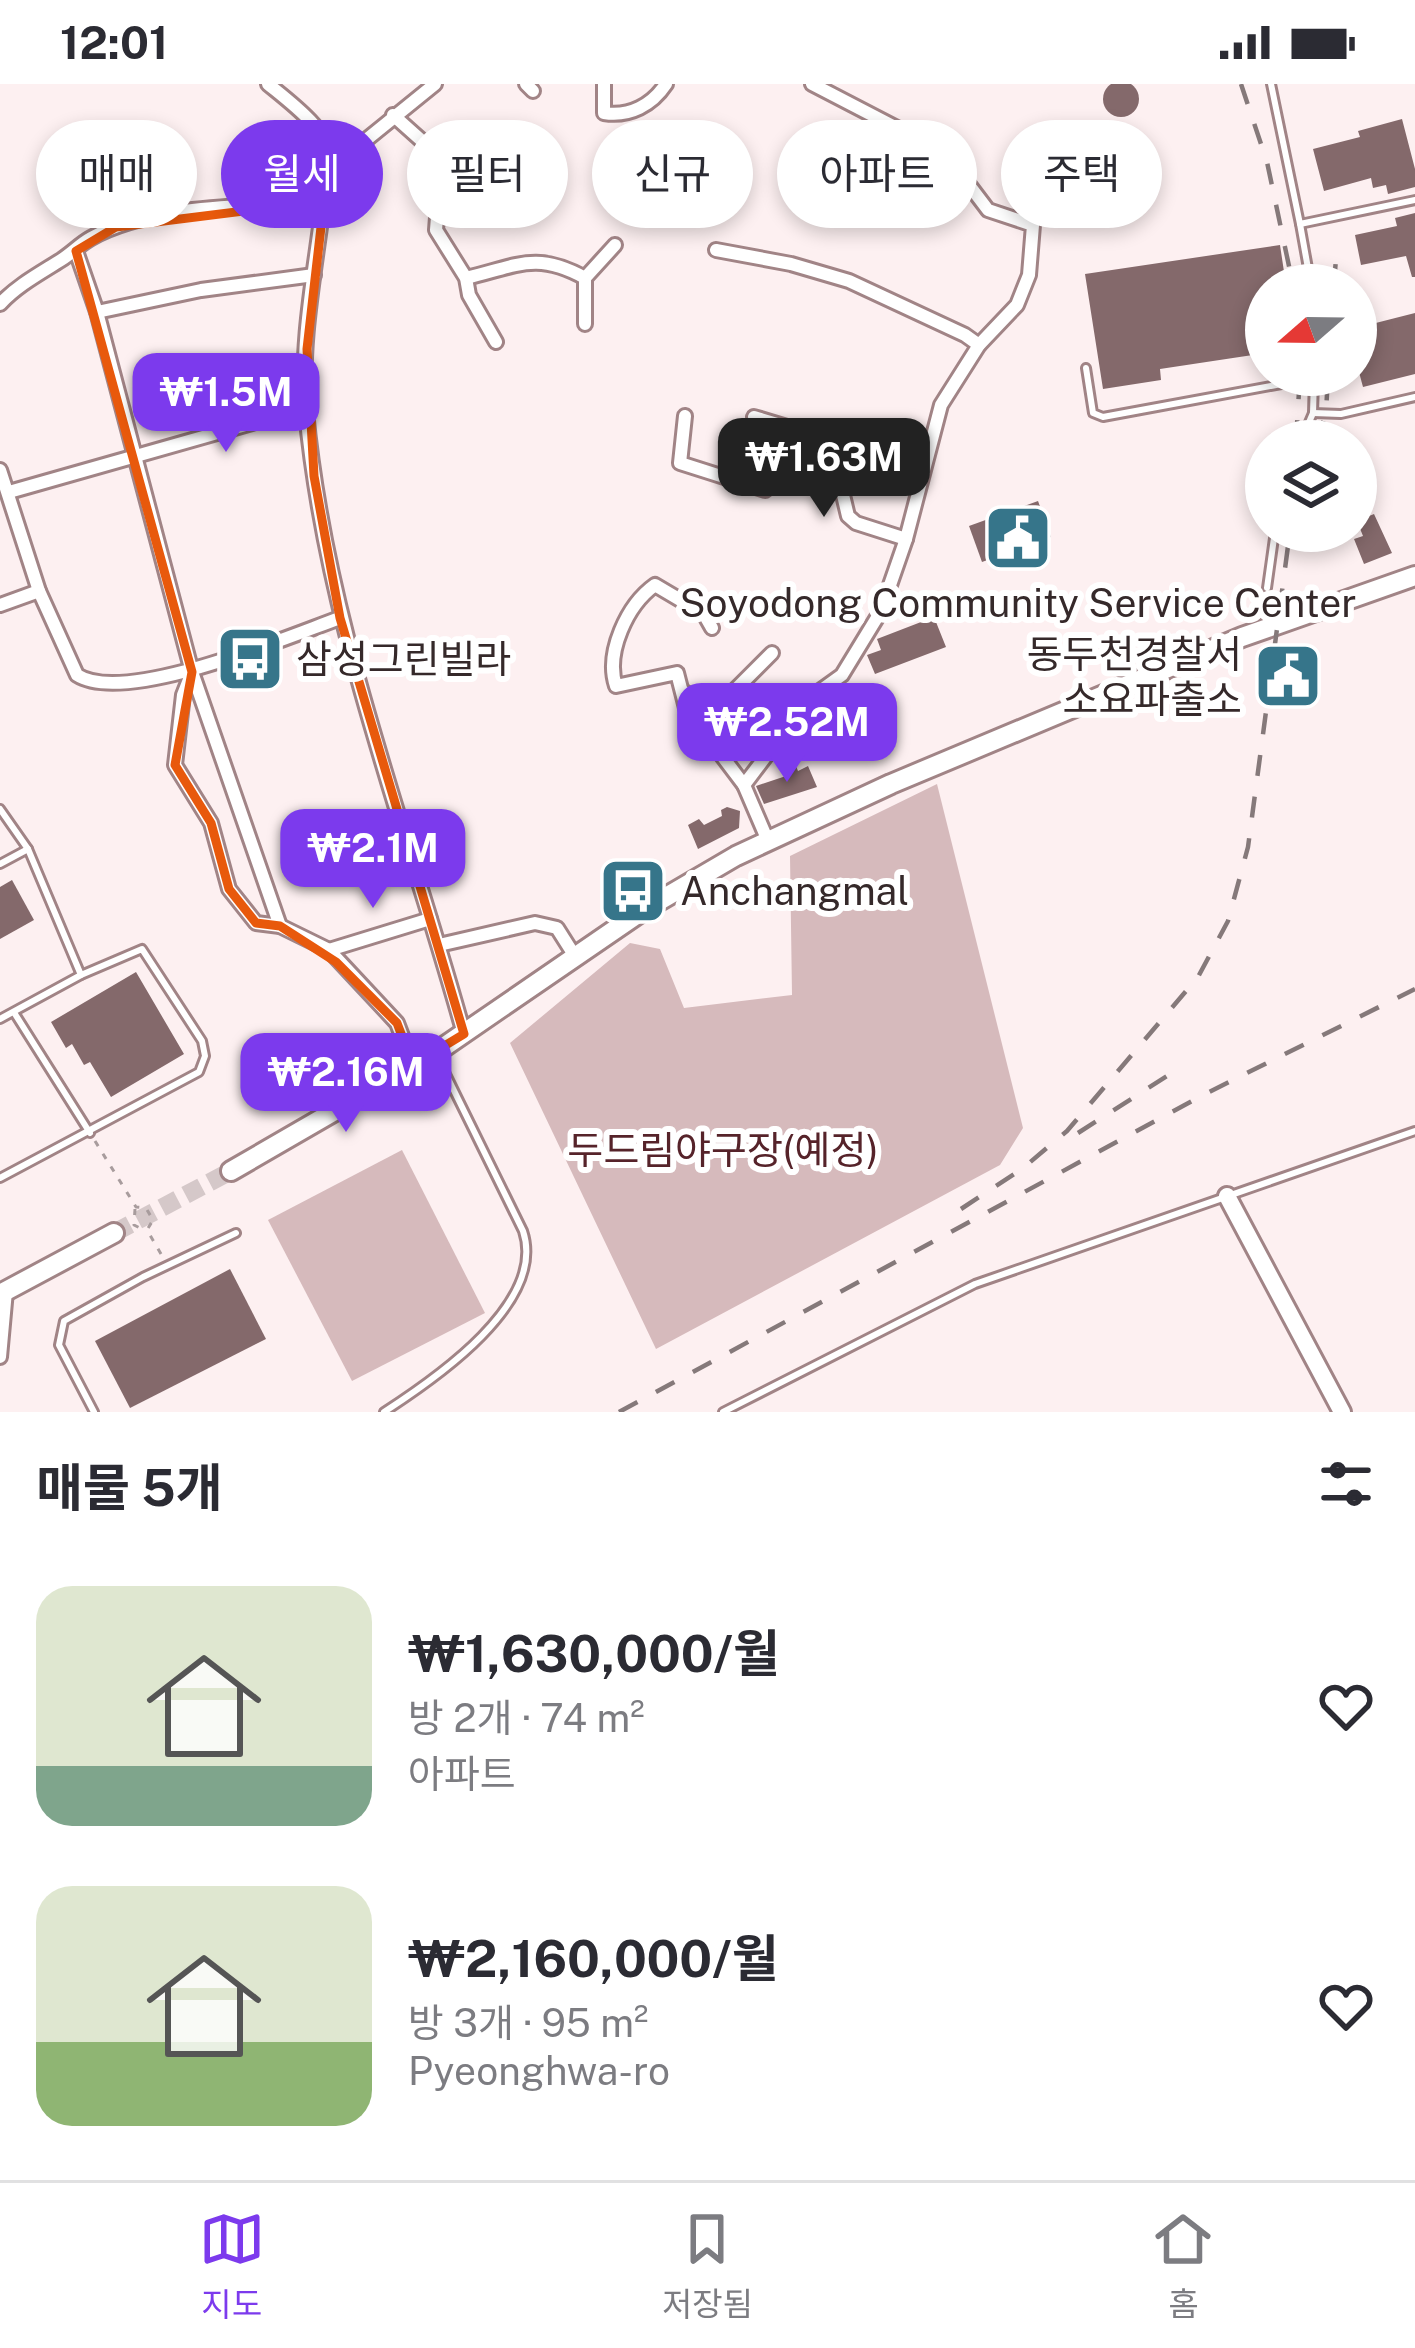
<!DOCTYPE html>
<html lang="ko">
<head>
<meta charset="utf-8">
<style>
  :root { --surface:#fff; --page:#f7f7f7; --text:#2b2b33; --muted:#7c7c81; --line:#e1e1e2; --accent:#7c3aed }
  body { margin:0; font-family:"Public Sans","Noto Sans KR",sans-serif; background:var(--page); color:var(--text); height:100vh; display:flex; flex-direction:column; font-size:45px; white-space:nowrap }
  * { box-sizing:border-box; margin:0 }
  p { font-size:39px; color:var(--muted) }
  .icon { flex:none; width:66px; height:66px; fill:none; stroke:currentColor; stroke-width:2; stroke-linecap:round; stroke-linejoin:round }
  .map { position:relative; height:1328px; overflow:hidden }
  .details { display:flex; flex-direction:column; background:var(--surface); flex:1 }
  .details>* { flex:none }
  .hud { position:absolute; left:36px; top:36px; width:1344px; height:108px; display:flex; gap:24px }
  .needle { width:78px; rotate:250deg }
  .fabs { position:absolute; left:1245px; top:180px; display:grid; gap:24px }
  .fabs a { display:grid; place-items:center; width:132px; height:132px; border-radius:50%; background:var(--surface); box-shadow:0 6px 18px #0003; font-size:60px }
  .price { position:absolute; translate:-50% -102px; padding:0 27px; border-radius:24px; background:var(--accent); color:#fff; font-size:39px; line-height:78px; filter:drop-shadow(0 3px 6px #0008) }
  .price::after { content:''; position:absolute; left:50%; top:72px; width:36px; height:27px; margin-left:-18px; background:inherit; clip-path:polygon(0 0,100% 0,50% 100%) }
  .price.active { background:#222; color:#fff }
  ul { padding:0; list-style:none }
  li { display:flex; align-items:center; gap:36px; height:300px; padding:0 36px }
  li span { display:grid; place-items:center; flex:none; width:336px; height:240px; border-radius:36px; color:#555 }
  li>.icon { margin-inline-start:auto }
  span .icon { width:144px; height:144px; fill:#fffc; stroke-width:1 }
  li b { font-size:51px }
  h2 { display:flex; justify-content:space-between; align-items:center; height:144px; padding:0 36px; font-size:51px }
  .tag { padding:0 42px; border-radius:54px; background:var(--surface); box-shadow:0 6px 18px #0003; font-size:42px; line-height:108px }
  .tag.active { background:var(--accent); color:#fff }
  .status { display:flex; justify-content:space-between; align-items:center; height:84px; padding:0 60px; background:var(--surface); direction:ltr }
  .status svg { height:33px; fill:currentColor }
  .dock { display:flex; justify-content:space-around; align-items:center; height:168px; border-top:3px solid var(--line); background:var(--surface); font-size:33px; color:var(--muted) }
  .dock a { display:grid; justify-items:center; gap:6px }
  .dock .active { color:var(--accent) }
  .map>svg:first-child { display:block }
  .green { fill:#d6babc }
  .building { fill:#84696b }
  .lines { fill:none; stroke-linecap:round; stroke-linejoin:round }
  .secondary-tunnel { stroke:#d5c8c9; stroke-width:18; stroke-dasharray:18 9; stroke-linecap:butt }
  .service-casing { stroke:#a18486; stroke-width:12 }
  .minor-casing { stroke:#a18486; stroke-width:18 }
  .tertiary-casing { stroke:#a18486; stroke-width:22 }
  .secondary-casing { stroke:#a18486; stroke-width:24 }
  .path { stroke:#a89c9d; stroke-width:3; stroke-dasharray:6 9; stroke-linecap:butt }
  .service { stroke:#fff; stroke-width:6 }
  .minor { stroke:#fff; stroke-width:12 }
  .tertiary { stroke:#fff; stroke-width:16 }
  .secondary { stroke:#fff; stroke-width:18 }
  .rail { stroke:#85797a; stroke-width:4.5; stroke-dasharray:21 21; stroke-linecap:butt }
  .marked { fill:none; stroke:#e8590c; stroke-width:9; stroke-linejoin:round }
  .labels { text-anchor:middle; stroke-width:12; stroke-linejoin:round; paint-order:stroke }
  .poi-label { font-size:39px; fill:#35292a; stroke:#fff; text-anchor:start }
  .park-label { font-size:39px; fill:#56232a; stroke:#fff }
</style>
</head>
<body>
<div class="status"><b>12:01</b><svg viewBox="0 0 49 12"><path d="M0 12V9h3v3zM5 12V6h3v6zM10 12V3h3v9zM15 12V0h3v12zM26 1h20v11H26zM47 4h2v5h-2z"/></svg></div>
<div class="map">
<svg width="1415" height="1328" viewBox="0 0 1415 1328">
  <rect width="100%" height="100%" fill="#fdf0f1"/>
  <g class="green">
    <path d="M937,700L1023,1044L1000,1081L656,1265L510,959L630,859L660,865L684,924L792,911L790,772Z"/>
    <path d="M402,1066L485,1229L352,1297L268,1136Z"/>
  </g>
  <g class="building">
    <circle cx="1121" cy="15" r="18"/>
    <path d="M1402,35L1415,85V103L1388,110L1386,101L1373,104L1371,94L1324,107L1313,65L1360,53L1358,47Z"/>
    <circle cx="1123" cy="83" r="19"/>
    <path d="M1415,129V193H1412L1406,172L1361,181L1355,151L1397,142L1395,134Z"/>
    <path d="M1280,161L1286,201H1266V269L1160,285L1161,296L1103,305L1085,190Z"/>
    <path d="M1415,229V290L1363,303L1356,277V244Z"/>
    <path d="M1038,417L1051,453L982,478L969,442Z"/>
    <path d="M1374,430L1392,469L1364,480L1354,455L1363,452L1357,437Z"/>
    <path d="M934,533L946,563L875,590L867,571L881,566L877,555Z"/>
    <path d="M796,682L798,687L808,682L817,703L764,720L756,702L786,692L784,687Z"/>
    <path d="M727,723L740,727L739,744L698,765L688,741L699,735L704,741L722,732L721,726Z"/>
    <path d="M12,796L34,836L0,855V803Z"/>
    <path d="M136,888L184,970L111,1013L90,978L84,981L72,960L66,964L51,938Z"/>
    <path d="M230,1185L266,1255L130,1324L95,1257Z"/>
  </g>
  <g class="lines">
    <path class="secondary-tunnel" d="M114,1149L231,1087"/>
    <defs>
      <g id="service">
        <path d="M1271,0L1300,140L1415,116"/>
        <path d="M1300,140L1311,201"/>
        <path d="M1086,284L1093,329L1103,333L1314,294"/>
        <path d="M1313,329L1341,330L1415,313"/>
        <path d="M1301,357L1313,329L1314,295"/>
        <path d="M1267,504L1275,447"/>
        <path d="M0,725L28,765L81,891"/>
        <path d="M0,780L28,765"/>
        <path d="M15,930L90,1049"/>
        <path d="M0,935L81,891L142,865L202,957L205,972L199,988L0,1094"/>
        <path d="M94,1328L59,1261L64,1237L143,1193L236,1149"/>
        <path d="M384,1328C435,1295 547,1219 523,1147L437,972"/>
        <path d="M723,1328L975,1200L1415,1047"/>
      </g>
      <g id="minor">
        <path d="M268,0C290,18 327,45 332,74C335,89 324,112 322,128C314,192 300,262 306,327C326,542 407,743 464,950"/>
        <path d="M526,0L533,7"/>
        <path d="M604,0V29C630,33 652,21 666,0"/>
        <path d="M393,31L431,65L441,83L436,146L466,194L469,211L496,258"/>
        <path d="M333,76L345,73L435,0"/>
        <path d="M716,166L791,180L849,197L965,251L979,261"/>
        <path d="M76,167L97,228L192,588L280,842"/>
        <path d="M466,194C517,182 536,167 585,194"/>
        <path d="M0,220C18,201 39,190 61,176C72,169 80,160 91,154C154,119 253,123 324,117"/>
        <path d="M97,228L201,206L314,191"/>
        <path d="M585,240V194L615,161"/>
        <path d="M685,332L680,379L765,406L774,398L794,345"/>
        <path d="M754,333L794,345L832,365L848,432L856,439L906,455"/>
        <path d="M0,386L39,507L77,591C125,622 287,553 340,534"/>
        <path d="M9,408L305,324"/>
        <path d="M0,521L39,507"/>
        <path d="M712,544L704,530L655,501C627,521 605,569 616,602L677,589L686,624L744,701L768,757"/>
        <path d="M192,588L183,611L175,681L211,739L229,805L256,839L280,842L329,866L397,939L413,981"/>
        <path d="M684,608L716,625L772,569"/>
        <path d="M744,701L810,614L842,591L881,527L906,455L941,321L979,261L1017,221L1029,191L1033,141L988,126L957,85L920,56L812,0"/>
        <path d="M439,861L535,839L557,844L576,874"/>
        <path d="M329,866L430,835"/>
        <path d="M0,1273L6,1207"/>
      </g>
      <path id="tertiary" d="M1227,1112L1342,1328"/>
      <g id="secondary">
        <path d="M231,1087L435,969L642,827L736,772L891,700L1242,553L1415,492"/>
        <path d="M0,1210L114,1149"/>
      </g>
    </defs>
    <use href="#service" class="service-casing"/>
    <use href="#minor" class="minor-casing"/>
    <use href="#tertiary" class="tertiary-casing"/>
    <use href="#secondary" class="secondary-casing"/>
    <g class="path">
      <path d="M95,1057L136,1123L146,1124L153,1136L147,1146L164,1175"/>
      <path d="M135,1125L134,1141L146,1147"/>
    </g>
    <use href="#service" class="service"/>
    <use href="#minor" class="minor"/>
    <use href="#tertiary" class="tertiary"/>
    <use href="#secondary" class="secondary"/>
    <g class="rail">
      <path d="M1241,0L1267,78L1293,201"/>
      <path d="M1334,201L1336,174"/>
      <path d="M1296,357L1300,291"/>
      <path d="M1317,357L1326,329L1328,291"/>
      <path d="M1078,1049L1167,992"/>
      <path d="M961,1125L1022,1085L1067,1047L1198,893L1228,837L1248,763L1290,447"/>
      <path d="M619,1328L1205,1010L1415,905"/>
    </g>
  </g>
  <path class="marked" d="M324,117L307,265L314,392L340,534L464,950L413,981L397,939L336,878L280,842L256,839L229,805L211,739L175,681L192,588L76,167L116,143Z"/>
  <defs>
    <symbol id="civic-square" viewBox="-11 -11 22 22"><rect x="-9" y="-9" width="18" height="18" rx="4" fill="#36758a" stroke="#fff"/><path d="M-.6-6.5H3V-4.5H.6V-3L4-1V1h2V6H-6V1h2V-1L-.6-3ZM-1.2 2.5V6h2.4V2.5Z" fill="#fff"/></symbol>
    <symbol id="bus-square" viewBox="-11 -11 22 22"><rect x="-9" y="-9" width="18" height="18" rx="4" fill="#36758a" stroke="#fff"/><path d="M-5-6H5V4H4V6H2V4H-2V6H-4V4H-5ZM-3.5-4V0h7V-4ZM-3.5 1.2v1.5H-2V1.2ZM2 1.2v1.5H3.5V1.2Z" fill="#fff"/></symbol>
  </defs>
  <g fill-rule="evenodd">
    <use href="#civic-square" x="980" y="416" width="76" height="76"/>
    <use href="#bus-square" x="212" y="537" width="76" height="76"/>
    <use href="#civic-square" x="1250" y="554" width="76" height="76"/>
    <use href="#bus-square" x="595" y="769" width="76" height="76"/>
  </g>
  <g class="labels">
    <g class="poi-label">
      <text x="1018" y="533" text-anchor="middle">Soyodong Community Service Center</text>
      <text x="1242" y="584" text-anchor="end">동두천경찰서<tspan x="1242" dy="45">소요파출소</tspan></text>
      <text x="296" y="589">삼성그린빌라</text>
      <text x="680" y="821">Anchangmal</text>
    </g>
    <g class="park-label">
      <text x="723" y="1080">두드림야구장(예정)</text>
    </g>
  </g>
</svg>
<div class="fabs">
<a><svg class="needle" viewBox="-14 -14 28 28"><path d="M0-13l5 13h-10z" fill="#e53935"/><path d="M0 13l5-13h-10z" fill="#7c7c81"/></svg></a>
<a><svg class="icon" aria-label="layers" viewBox="0 0 24 24"><path d="M12 4l9 5-9 5-9-5zM3 14l9 5 9-5"/></svg></a>
</div>
<b class="price" style="left:226px;top:371px">₩1.5M</b>
<b class="price active" style="left:824px;top:436px">₩1.63M</b>
<b class="price" style="left:787px;top:701px">₩2.52M</b>
<b class="price" style="left:373px;top:827px">₩2.1M</b>
<b class="price" style="left:346px;top:1051px">₩2.16M</b>
<div class="hud">
<a class="tag">매매</a>
<a class="tag active">월세</a>
<a class="tag">필터</a>
<a class="tag">신규</a>
<a class="tag">아파트</a>
<a class="tag">주택</a>
</div>
</div>
<section class="details">
<h2>매물 5개<svg class="icon" aria-label="filters" viewBox="0 0 24 24"><path d="M4 7h16M4 17h16"/><circle cx="9" cy="7" r="2"/><circle cx="15" cy="17" r="2"/></svg></h2>
<ul>
<li><span style="background:linear-gradient(#dfe7d0 75%,#7fa58c 0)"><svg class="icon" aria-label="home" viewBox="0 0 24 24"><path d="M3 11l9-7 9 7M6 9v11h12V9"/></svg></span><div><b>₩1,630,000/월</b><p>방 2개 · 74 m²</p><p>아파트</p></div><svg class="icon" aria-label="heart" viewBox="0 0 24 24"><path d="M12 20l-8-8c-3-5 5-10 8-4 3-6 11-1 8 4z"/></svg></li>
<li><span style="background:linear-gradient(#dfe7d0 65%,#8fb573 0)"><svg class="icon" aria-label="home" viewBox="0 0 24 24"><path d="M3 11l9-7 9 7M6 9v11h12V9"/></svg></span><div><b>₩2,160,000/월</b><p>방 3개 · 95 m²</p><p>Pyeonghwa-ro</p></div><svg class="icon" aria-label="heart" viewBox="0 0 24 24"><path d="M12 20l-8-8c-3-5 5-10 8-4 3-6 11-1 8 4z"/></svg></li>
</ul>
</section>
<nav class="dock">
<a class="active"><svg class="icon" aria-label="map" viewBox="0 0 24 24"><path d="M3 6l6-2 6 2 6-2v14l-6 2-6-2-6 2zM9 4v14M15 6v14"/></svg>지도</a>
<a><svg class="icon" aria-label="saved" viewBox="0 0 24 24"><path d="M7 4h10v16l-5-4-5 4z"/></svg>저장됨</a>
<a><svg class="icon" aria-label="home" viewBox="0 0 24 24"><path d="M3 11l9-7 9 7M6 9v11h12V9"/></svg>홈</a>
</nav>
</body>
</html>
